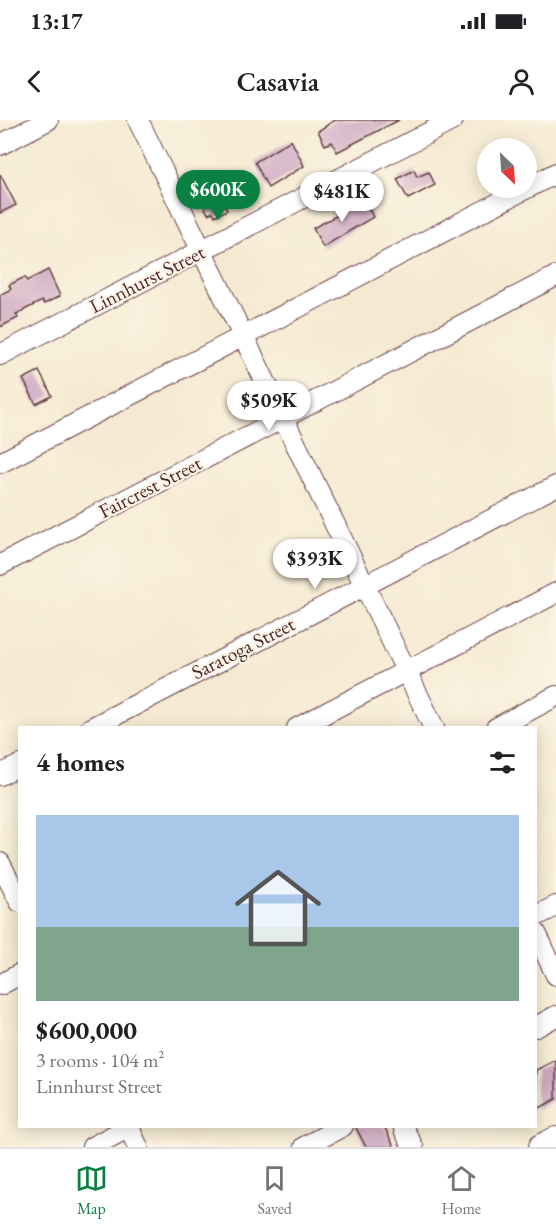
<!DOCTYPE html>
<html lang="en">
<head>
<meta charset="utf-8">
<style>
  :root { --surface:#fff; --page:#f6f6f6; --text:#202124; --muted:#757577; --line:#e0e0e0; --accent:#0b8043 }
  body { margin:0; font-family:"EB Garamond",serif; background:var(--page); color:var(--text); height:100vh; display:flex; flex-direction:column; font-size:22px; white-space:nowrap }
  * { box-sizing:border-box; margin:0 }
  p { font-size:20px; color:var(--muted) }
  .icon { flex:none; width:33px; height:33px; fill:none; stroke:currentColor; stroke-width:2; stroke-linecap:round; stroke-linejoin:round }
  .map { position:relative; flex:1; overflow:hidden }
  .side { position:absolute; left:18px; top:606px; width:519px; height:402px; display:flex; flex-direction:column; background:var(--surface); border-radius:0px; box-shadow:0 3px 15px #0003 }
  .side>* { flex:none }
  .needle { width:39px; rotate:155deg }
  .tools { position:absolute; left:477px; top:18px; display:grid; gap:12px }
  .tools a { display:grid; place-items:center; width:60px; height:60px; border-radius:50%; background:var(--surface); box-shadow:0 3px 15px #0003; font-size:30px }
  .price { position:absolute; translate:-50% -51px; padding:0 14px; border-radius:21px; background:#fff; color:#222; font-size:20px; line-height:39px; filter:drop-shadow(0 2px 3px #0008) }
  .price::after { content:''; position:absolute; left:50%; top:36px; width:18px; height:14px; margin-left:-9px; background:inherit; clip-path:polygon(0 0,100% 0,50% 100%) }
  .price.active { background:var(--accent); color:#fff }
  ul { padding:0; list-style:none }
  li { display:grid; align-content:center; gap:12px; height:318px; padding:0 18px }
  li+li { border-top:2px solid var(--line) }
  li span { display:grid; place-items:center; height:186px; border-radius:0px; color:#555 }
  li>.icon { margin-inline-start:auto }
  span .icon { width:108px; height:108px; fill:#fffc; stroke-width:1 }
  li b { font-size:26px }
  h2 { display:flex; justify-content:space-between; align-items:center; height:72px; padding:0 18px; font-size:26px }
  .status { display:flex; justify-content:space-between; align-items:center; height:42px; padding:0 30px; background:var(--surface); direction:ltr }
  .status svg { height:16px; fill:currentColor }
  header { display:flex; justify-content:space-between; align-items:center; height:78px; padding:0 18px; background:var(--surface); font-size:27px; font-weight:600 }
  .dock { display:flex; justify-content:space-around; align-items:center; height:84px; border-top:2px solid var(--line); background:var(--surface); font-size:16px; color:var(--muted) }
  .dock a { display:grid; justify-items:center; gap:3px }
  .dock .active { color:var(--accent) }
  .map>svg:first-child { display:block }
  .building { fill:#caa3c1 }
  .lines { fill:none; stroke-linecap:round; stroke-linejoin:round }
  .minor-casing { stroke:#643d44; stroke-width:22 }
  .major-casing { stroke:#643d44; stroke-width:28 }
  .minor { stroke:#fff; stroke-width:20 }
  .major { stroke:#fff; stroke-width:26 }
  .labels { text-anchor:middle; stroke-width:4.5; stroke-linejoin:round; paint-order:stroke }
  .street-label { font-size:20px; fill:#4a1f2b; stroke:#fcf5e5 }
</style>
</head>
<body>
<div class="status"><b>13:17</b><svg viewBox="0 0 49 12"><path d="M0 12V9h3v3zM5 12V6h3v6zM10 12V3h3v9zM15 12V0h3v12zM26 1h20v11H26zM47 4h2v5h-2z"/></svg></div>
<header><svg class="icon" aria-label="back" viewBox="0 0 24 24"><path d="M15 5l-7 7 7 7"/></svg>Casavia<svg class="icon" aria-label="person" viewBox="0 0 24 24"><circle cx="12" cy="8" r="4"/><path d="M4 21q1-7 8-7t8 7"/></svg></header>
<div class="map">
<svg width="556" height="1027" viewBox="0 0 556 1027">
  <rect width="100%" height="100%" fill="#fcf5e5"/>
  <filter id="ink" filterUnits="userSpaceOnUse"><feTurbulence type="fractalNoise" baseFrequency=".0167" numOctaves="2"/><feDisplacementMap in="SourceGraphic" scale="12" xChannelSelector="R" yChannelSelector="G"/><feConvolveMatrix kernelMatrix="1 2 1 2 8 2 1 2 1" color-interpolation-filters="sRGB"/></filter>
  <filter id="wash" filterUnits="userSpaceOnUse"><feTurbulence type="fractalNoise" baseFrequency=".008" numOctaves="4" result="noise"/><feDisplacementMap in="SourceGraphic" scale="24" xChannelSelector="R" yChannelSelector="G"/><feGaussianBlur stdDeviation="1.35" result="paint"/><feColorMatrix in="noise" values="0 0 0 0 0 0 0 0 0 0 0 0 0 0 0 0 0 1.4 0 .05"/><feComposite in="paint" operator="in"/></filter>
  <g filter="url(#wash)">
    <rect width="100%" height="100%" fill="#f5ead1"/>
    <g id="blocks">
      <g class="building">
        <path d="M335,0H399L337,32L332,22L325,25L318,11Z"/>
        <path d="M291,20L304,46L268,68L255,42Z"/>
        <path d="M414,50L417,57L429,52L435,65L408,79L397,59Z"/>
        <path d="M0,54L16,85L0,93Z"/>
        <path d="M213,61L227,90L215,96L213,92L208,94L196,69Z"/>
        <path d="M352,83L355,89L366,84L373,97L323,127L313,108L338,95L336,91Z"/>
        <path d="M48,150L60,176L44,184L42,181L16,194L18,198L0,207V175L11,169L9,165L25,157L27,161Z"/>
        <path d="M39,251L52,276L36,284L23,259Z"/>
        <path d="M556,940V979L536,990V950Z"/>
        <path d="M355,1006H384L394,1027H366Z"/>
      </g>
    </g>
  </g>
  <g filter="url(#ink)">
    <use href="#blocks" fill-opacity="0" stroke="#643d44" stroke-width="1.5"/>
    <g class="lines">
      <defs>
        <g id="minor">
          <path d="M138,0L434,608"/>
          <path d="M0,25L48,0"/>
          <path d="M0,235L453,0"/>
          <path d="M0,343L556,53"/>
          <path d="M0,445L556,156"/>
          <path d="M91,608L556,366"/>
          <path d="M297,608L556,473"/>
          <path d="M496,608L556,576"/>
          <path d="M0,655L20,645"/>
          <path d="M0,743L20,782"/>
          <path d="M536,796L556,786"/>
          <path d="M536,813L556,855"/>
          <path d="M0,865L20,854"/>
          <path d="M536,907L556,896"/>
          <path d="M128,1006L138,1027"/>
          <path d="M404,1010L413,1027"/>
          <path d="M92,1027L131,1006"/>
          <path d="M304,1027L343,1006"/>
        </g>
        <path id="major" d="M542,1027L556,1020"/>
      </defs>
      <use href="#minor" class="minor-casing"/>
      <use href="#major" class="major-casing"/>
      <use href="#minor" class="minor"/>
      <use href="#major" class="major"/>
    </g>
  </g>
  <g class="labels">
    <g class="street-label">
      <text transform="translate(147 159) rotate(-27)" y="7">Linnhurst Street</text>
      <text transform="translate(150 367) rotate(-27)" y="7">Faircrest Street</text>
      <text transform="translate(243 528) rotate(-27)" y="7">Saratoga Street</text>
    </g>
  </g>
</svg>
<div class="tools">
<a><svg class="needle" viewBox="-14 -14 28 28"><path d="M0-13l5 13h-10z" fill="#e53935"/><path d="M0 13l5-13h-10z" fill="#757577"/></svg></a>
</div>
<b class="price active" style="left:218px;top:101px">$600K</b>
<b class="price" style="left:342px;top:103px">$481K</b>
<b class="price" style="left:269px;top:312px">$509K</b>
<b class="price" style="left:315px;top:470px">$393K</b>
<section class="side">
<h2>4 homes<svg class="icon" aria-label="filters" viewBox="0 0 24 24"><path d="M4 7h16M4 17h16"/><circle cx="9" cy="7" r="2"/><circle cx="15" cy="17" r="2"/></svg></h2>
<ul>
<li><span style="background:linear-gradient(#a9c7e8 60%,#7fa58c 0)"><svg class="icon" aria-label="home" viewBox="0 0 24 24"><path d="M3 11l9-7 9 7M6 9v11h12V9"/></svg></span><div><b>$600,000</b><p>3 rooms · 104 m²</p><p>Linnhurst Street</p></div></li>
</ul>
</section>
</div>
<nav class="dock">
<a class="active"><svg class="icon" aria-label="map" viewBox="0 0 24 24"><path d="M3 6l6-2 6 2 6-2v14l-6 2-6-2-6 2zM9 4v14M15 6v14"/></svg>Map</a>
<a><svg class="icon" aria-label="saved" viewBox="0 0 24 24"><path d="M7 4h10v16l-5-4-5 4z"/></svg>Saved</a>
<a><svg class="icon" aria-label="home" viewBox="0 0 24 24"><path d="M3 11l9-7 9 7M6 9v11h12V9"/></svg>Home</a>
</nav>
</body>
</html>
